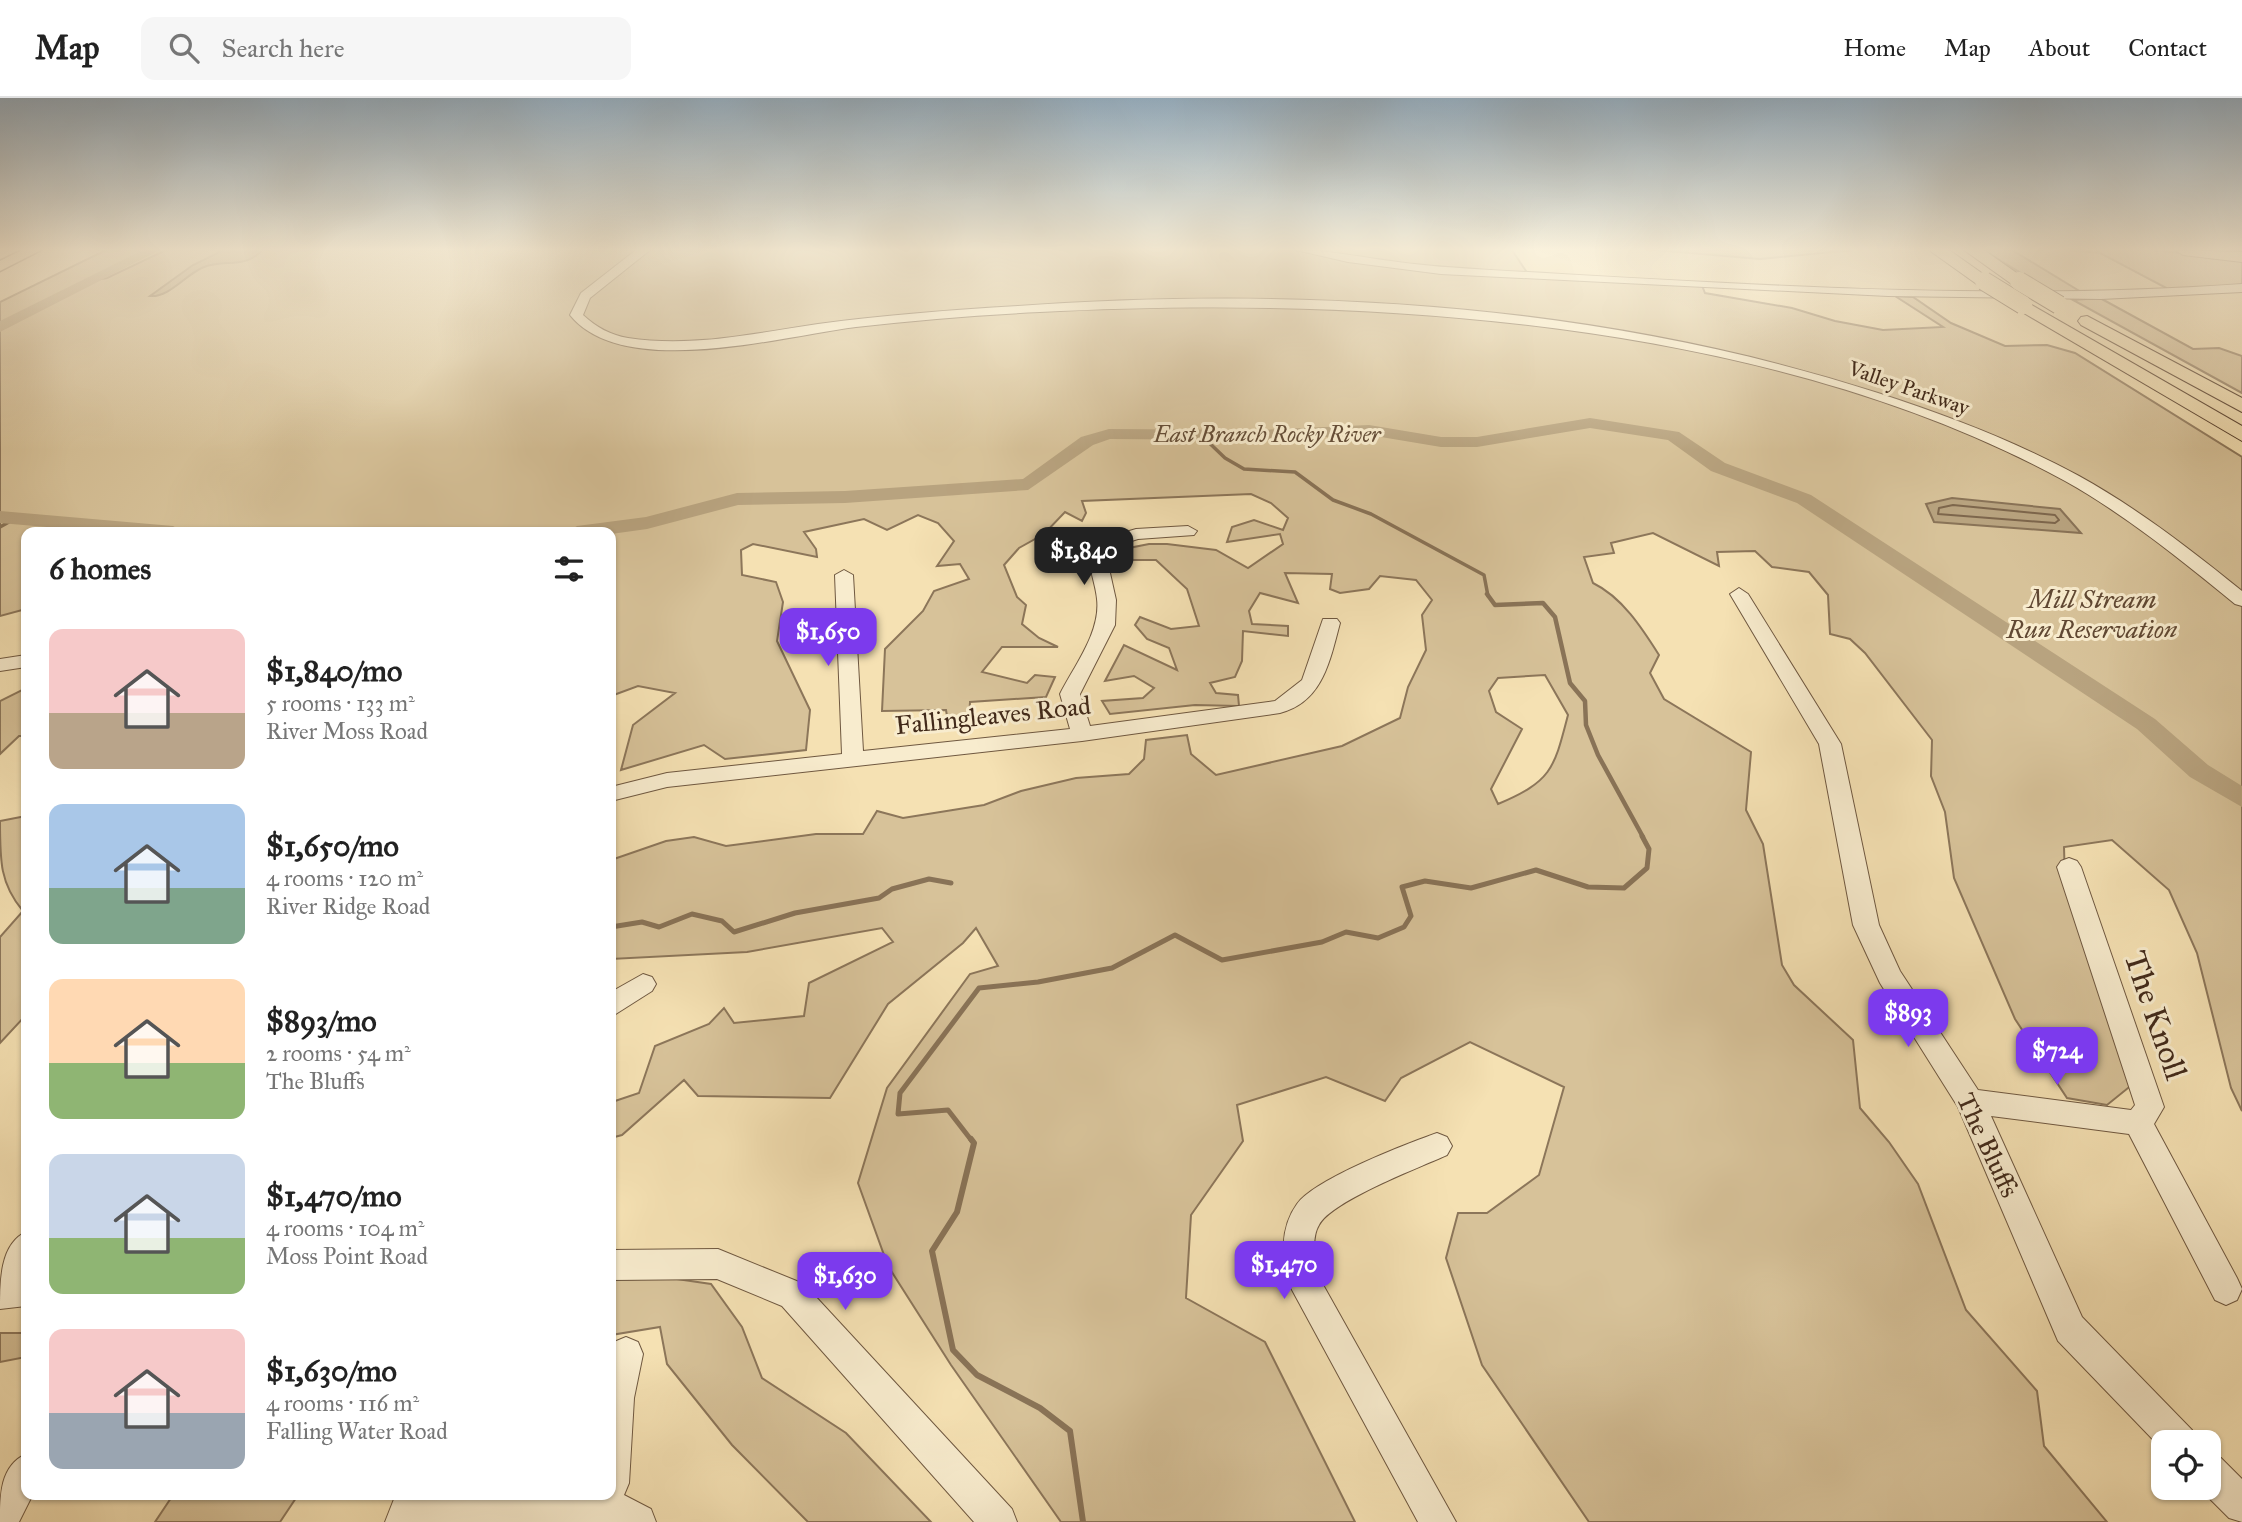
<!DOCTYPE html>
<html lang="en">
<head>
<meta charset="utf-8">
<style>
  :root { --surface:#fff; --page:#f6f6f6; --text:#222; --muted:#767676; --line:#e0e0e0; --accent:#7c3aed }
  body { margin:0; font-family:"IM FELL Great Primer",serif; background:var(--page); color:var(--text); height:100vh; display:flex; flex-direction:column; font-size:26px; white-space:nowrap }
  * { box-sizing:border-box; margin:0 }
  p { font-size:23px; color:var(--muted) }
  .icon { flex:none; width:38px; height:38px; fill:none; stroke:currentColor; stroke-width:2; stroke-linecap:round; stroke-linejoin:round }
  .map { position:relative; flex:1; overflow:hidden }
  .side { position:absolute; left:21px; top:429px; width:595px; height:973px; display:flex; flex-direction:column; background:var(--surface); border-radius:14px; box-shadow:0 2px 5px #0004 }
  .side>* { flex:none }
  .buttons { position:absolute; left:2151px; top:1332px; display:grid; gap:14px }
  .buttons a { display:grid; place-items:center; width:70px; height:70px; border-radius:14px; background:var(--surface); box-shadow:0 2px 5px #0004; font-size:35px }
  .price { position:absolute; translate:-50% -60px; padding:0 16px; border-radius:14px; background:var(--accent); color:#fff; font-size:23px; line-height:46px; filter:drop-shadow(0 2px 4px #0008) }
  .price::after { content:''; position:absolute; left:50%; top:42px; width:21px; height:16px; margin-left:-10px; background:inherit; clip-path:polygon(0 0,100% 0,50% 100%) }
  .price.selected { background:#222; color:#fff }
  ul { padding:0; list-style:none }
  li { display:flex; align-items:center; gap:21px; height:175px; padding:0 28px }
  li span { display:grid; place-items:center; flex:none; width:196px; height:140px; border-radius:14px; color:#555 }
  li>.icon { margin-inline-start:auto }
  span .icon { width:84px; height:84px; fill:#fffc; stroke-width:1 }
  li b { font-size:30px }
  h2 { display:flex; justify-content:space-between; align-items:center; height:84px; padding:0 28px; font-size:30px }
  header { display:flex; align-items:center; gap:42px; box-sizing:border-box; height:98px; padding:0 35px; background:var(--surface); border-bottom:2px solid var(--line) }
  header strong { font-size:33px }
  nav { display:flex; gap:38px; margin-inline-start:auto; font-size:24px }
  .search { width:490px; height:63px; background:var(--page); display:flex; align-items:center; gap:18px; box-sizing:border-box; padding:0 24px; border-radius:14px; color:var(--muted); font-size:26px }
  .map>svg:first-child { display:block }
  .green { fill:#d7c299; stroke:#8c765a; stroke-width:2; fill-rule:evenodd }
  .water { fill:#b8a37f; stroke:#897357; stroke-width:2 }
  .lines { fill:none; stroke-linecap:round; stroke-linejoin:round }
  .shore { stroke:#7d664c; stroke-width:2 }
  .stream-far3 { stroke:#897357; stroke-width:3.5 }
  .stream-far2 { stroke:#897357; stroke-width:4.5 }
  .stream-far1 { stroke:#897357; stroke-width:5 }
  .stream { stroke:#897357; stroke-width:6 }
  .river { fill:#b8a37f; fill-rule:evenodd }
  .minor-casing { stroke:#6f5840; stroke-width:2 }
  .major-casing { stroke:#422a1a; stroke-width:3 }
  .highway-casing { stroke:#422a1a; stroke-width:2 }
  .minor { fill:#f8ecce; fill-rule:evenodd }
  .major { fill:#f5e1b3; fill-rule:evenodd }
  .highway { fill:#f5e1b3; fill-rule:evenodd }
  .highway-bridge-casing { stroke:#422a1a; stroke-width:20; stroke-linecap:butt }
  .highway-bridge { stroke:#f5e1b3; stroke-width:18 }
  .labels { text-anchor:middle; stroke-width:6; stroke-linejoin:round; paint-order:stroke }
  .far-street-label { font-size:21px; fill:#422a1a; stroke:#f8ecce }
  .far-water-label { font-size:23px; font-style:italic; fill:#654e38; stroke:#f8ecce }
  .park-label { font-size:26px; font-style:italic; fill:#604833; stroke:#f8ecce }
  .street-label { font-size:26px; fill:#422a1a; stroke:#f8ecce }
  .near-street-label { font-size:32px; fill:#422a1a; stroke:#f8ecce }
</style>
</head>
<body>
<header>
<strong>Map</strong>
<div class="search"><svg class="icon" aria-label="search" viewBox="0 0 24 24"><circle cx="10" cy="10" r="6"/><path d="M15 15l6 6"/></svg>Search here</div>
<nav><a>Home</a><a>Map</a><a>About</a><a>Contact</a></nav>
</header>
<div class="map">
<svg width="2242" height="1424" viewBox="0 0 2242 1424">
  <rect width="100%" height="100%" fill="#f5e1b3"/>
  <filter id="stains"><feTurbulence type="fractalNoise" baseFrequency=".00286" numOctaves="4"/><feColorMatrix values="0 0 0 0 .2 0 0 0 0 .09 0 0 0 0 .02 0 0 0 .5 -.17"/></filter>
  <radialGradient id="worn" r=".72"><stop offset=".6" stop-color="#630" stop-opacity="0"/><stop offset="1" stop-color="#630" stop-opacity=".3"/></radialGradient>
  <g class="green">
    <path d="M106,152H148L83,184L107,180L166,152H1512L1528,176L1701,185L1705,195L1792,210L1835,223L1883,232L1943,229L1895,198L1913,199L1951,225L2005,248L2047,247L2075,255L2242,359V1013L2231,990L2197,855L2169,792L2112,742L2064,749L2065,784L2133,986L2107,1007L2067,1000L2015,921L1954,780L1945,714L1931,678L1932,642L1865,555L1850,541L1830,536L1828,497L1809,474L1772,469L1755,453L1717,454L1719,468L1653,435L1611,445L1614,455L1584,459L1593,485C1622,499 1642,530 1659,557L1650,575L1664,601L1751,654L1746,712L1763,746L1782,867L1794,887L1853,942L1860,1010L1889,1044L1918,1086L1966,1212L2037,1293L2044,1348L2107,1424H1589L1482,1267L1446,1160L1458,1115H1487L1539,1077L1564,989L1470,944L1401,980L1385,1003L1326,979L1237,1007L1243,1043L1191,1117L1186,1200L1265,1244L1355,1424H1061L951,1267L888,1168L858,1085L887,990L970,876L998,868L976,830L963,845L888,906L830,1000L698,998L684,982L622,1037L611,1040L612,1004L639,995L655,948L709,926L724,910L734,925L804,918L809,885L893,844L882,830L747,854L611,861V762L666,743L694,739L726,748L816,736H863L877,713L903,720L984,707L1021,693L1076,680L1129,676L1144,661L1146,642L1187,637L1191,656L1216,677L1342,648L1400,620L1408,589L1426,552L1422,517L1432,502L1416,482L1380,478L1369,491L1340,495L1330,491L1332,476L1285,475L1298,505L1260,495L1249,513L1252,526L1288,528V538L1243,533L1242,563L1235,579L1210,585L1216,595L1238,597L1239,608L1195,607L1110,616L1102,603L1143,600L1154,590L1134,578L1105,583L1124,547L1177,572L1169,550L1147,541L1135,527L1140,519L1171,531L1199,528L1187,491L1156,462H1120L1129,450L1149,446H1167L1216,452L1248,470L1283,446L1280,436L1227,444L1232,429L1254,422L1283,432L1288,420L1271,405L1251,396L1082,403L1086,415L1082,423L1065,414L1044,436L1019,450L1004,467L1017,499L1026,507L1022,526L1039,540L1058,549H1002L982,574L1027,585L1035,577L1055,579L1046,599L970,604L969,622L948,624L946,612L882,613L885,551L923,513L934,493L969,481L960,466L937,468L954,443L938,425L918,417L887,432L864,421L804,434L816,451L817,459L753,446L741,452L742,477L776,484L783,504L777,543L810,612L806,652L725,661L704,647L621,672L633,627L675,595L638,588L611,598V434H26V511L0,518V204ZM1545,577L1568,617C1554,671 1552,683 1498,706L1491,691L1522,631L1496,614L1489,593L1498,580Z"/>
    <path d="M1655,152H1854L1760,161Z"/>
    <path d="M1983,152H2012L2081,194H2052Z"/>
    <path d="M2071,152H2153L2242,162V188L2170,192L2100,155Z"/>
    <path d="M2100,200L2193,251L2219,250L2242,258V295L2073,202Z"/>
    <path d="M26,590V638H19L0,656V603Z"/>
    <path d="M26,718V917L0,945V839L23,813C0,786 0,763 0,723Z"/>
    <path d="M670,1180L711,1186L742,1229L762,1280L846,1335L931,1424H808L732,1347L667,1266L660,1229L611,1237V1182Z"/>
    <path d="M0,1235H26V1259L0,1264Z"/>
    <path d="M173,1397V1396L298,1397L280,1424H155Z"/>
  </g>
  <g class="water">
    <path d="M224,152H262C246,171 224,161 204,169C186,176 169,200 150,198L193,167Z"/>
    <path d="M1952,400L2060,411L2081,435L1934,424L1926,406Z"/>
  </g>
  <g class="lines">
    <path class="shore" d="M1953,407L2055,417L2059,422L2055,425L1938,416L1939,410Z"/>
    <g class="stream-far3">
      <path d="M1201,337L1225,360L1244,371L1295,374L1333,402L1371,416L1484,477L1488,498"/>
      <path d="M0,429L16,420"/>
      <path d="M611,435L614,429"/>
    </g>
    <path class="stream-far2" d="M1487,496L1495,507L1543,505L1555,519L1570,585L1585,603L1586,627L1598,657L1643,739"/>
    <g class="stream-far1">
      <path d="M611,829L642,824L659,829L692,816L722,823L734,834L795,815L879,800L892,791L929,781L951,785"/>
      <path d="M972,1043L948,1012L898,1016L900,995L979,890L1038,884L1112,870L1175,837L1222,862L1322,844L1346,834L1378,840L1404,829L1411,818L1402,789L1425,783L1471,790L1536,772L1588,789L1624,790L1647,770L1649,751L1642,738"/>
    </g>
    <path class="stream" d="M971,1041L974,1045L957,1114L932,1153L953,1252L977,1277L1040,1310L1070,1333L1083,1424"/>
    <g class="river">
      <path d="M143,152H160L0,234V223Z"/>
      <path d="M1590,320L1679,334L1725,365L1811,397L2155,621L2208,667L2242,688V709L2190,679L2137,631L1797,405L1711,373L1668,342L1590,330L1477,349H1441L1369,337L1260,342L1110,341L1093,347L1028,392L845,405L738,407L647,431L611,436L567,434L577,428L646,419L737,395L845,393L1023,381L1081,339L1109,331L1260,332L1369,327L1441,339H1477Z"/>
      <path d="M0,413L173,428L183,434H105L0,425Z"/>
    </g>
    <defs>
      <g id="minor">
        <path d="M636,152H650L590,200L583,217C596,229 610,237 628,240C692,250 756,235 818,226C884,217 951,212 1018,208C1304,188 1603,206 1878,295C1946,317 2015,343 2079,378C2137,410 2190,451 2242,493V508L2235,506C2181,462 2126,417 2065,383C1772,222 1368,197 1040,214C978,217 917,222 856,229C783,238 623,283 570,217L581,195Z"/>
        <path d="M1296,152C1328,152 1359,159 1391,163C1424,168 1458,170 1491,172C1741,186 1992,204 2242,186V194L2101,201L1888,198L1441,176L1348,164Z"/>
        <path d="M1188,428L1197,433L1194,437L1138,441L1109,450L1106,457L1116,502L1115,527L1080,596L1090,628L1275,603L1302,582L1323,521H1337L1340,525C1330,562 1323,604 1280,615L1082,643L667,689L611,703V689L667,675L842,656L835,477L844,472L853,477L863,653L1070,631L1060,596C1074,568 1101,534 1097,501C1095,479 1083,463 1096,443L1136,431Z"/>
        <path d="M1739,490L1748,496L1841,646L1879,827L1900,873L1978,992L2131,1012L2135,1007L2057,769L2061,763L2069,760L2077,763L2081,769L2164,1009L2154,1026L2237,1180L2242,1191L2237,1202L2226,1207L2215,1202L2129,1036L1991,1018L2082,1219L2192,1332L2198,1344H2163V1352L2058,1243L1958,1009L1880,885L1853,827L1819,646L1730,496Z"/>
        <path d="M26,557V569L0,573V561Z"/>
        <path d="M643,876L652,879L656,886L652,893L611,919V894Z"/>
        <path d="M1437,1035L1447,1039L1452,1048L1447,1057C1421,1069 1331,1103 1319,1127C1311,1140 1315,1161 1317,1176L1456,1424H1418L1291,1190C1280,1165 1280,1129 1297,1106C1315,1081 1406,1046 1437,1035Z"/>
        <path d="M26,1134V1208L0,1211C0,1183 0,1146 26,1134Z"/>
        <path d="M718,1151L804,1186L1012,1411L1017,1424H974L782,1208L717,1181L611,1182V1152Z"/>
        <path d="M626,1239L638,1244L643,1256L634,1300L629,1385L624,1397L651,1411L656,1424H385L396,1396H433L431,1402L518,1396H611V1252L614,1244Z"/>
        <path d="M2208,1355L2221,1360L2242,1381V1424L2229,1420L2199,1390H2208Z"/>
        <path d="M26,1356V1396H33L19,1424H0C0,1397 0,1368 26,1356Z"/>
      </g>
      <path id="major" d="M22,152H41L0,173V163Z"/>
      <g id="highway">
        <path d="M1929,152H1949L1993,183L1984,188L1978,187Z"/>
        <path d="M1964,152H1984L2028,183L2019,188L2013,187Z"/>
        <path d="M2175,152L2242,154V164L2183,157Z"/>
        <path d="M2023,202L2242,328V343L2017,211L2014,207L2017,203Z"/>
        <path d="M2087,218L2242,300V314L2081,227L2078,223L2081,219Z"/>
      </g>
    </defs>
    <use href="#minor" class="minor-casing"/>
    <use href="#major" class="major-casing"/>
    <use href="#highway" class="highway-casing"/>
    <use href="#minor" class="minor"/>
    <use href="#major" class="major"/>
    <use href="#highway" class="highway"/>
    <defs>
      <g id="highway-bridge">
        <path d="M1984,183L2023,207"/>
        <path d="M2019,183L2059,207"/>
      </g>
    </defs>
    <use href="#highway-bridge" class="highway-bridge-casing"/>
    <use href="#highway-bridge" class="highway-bridge"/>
  </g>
  <linearGradient id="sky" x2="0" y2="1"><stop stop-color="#95adbe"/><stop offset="0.43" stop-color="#faf2dd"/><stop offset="1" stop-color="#faf2dd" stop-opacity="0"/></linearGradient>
  <rect width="2242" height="352" fill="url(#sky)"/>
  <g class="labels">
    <g class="far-street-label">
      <text transform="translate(1909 290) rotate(19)" y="7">Valley Parkway</text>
    </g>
    <g class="far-water-label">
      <text x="1267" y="344">East Branch Rocky River</text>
    </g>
    <g class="park-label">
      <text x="2092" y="510">Mill Stream<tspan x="2092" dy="30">Run Reservation</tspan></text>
    </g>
    <g class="street-label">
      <text transform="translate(993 617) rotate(-6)" y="9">Fallingleaves Road</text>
      <text transform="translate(1988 1047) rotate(65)" y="9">The Bluffs</text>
    </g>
    <g class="near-street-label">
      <text transform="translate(2156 917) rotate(71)" y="11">The Knoll</text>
    </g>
  </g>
  <rect width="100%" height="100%" filter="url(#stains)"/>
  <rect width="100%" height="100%" fill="url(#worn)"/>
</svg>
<div class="buttons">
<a><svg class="icon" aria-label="locate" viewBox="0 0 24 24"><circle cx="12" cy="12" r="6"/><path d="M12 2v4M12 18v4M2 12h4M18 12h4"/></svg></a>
</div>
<b class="price selected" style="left:1084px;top:489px">$1,840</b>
<b class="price" style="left:828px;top:570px">$1,650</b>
<b class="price" style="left:1908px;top:951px">$893</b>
<b class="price" style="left:2057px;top:989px">$724</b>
<b class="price" style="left:1284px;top:1203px">$1,470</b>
<b class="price" style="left:845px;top:1214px">$1,630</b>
<section class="side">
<h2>6 homes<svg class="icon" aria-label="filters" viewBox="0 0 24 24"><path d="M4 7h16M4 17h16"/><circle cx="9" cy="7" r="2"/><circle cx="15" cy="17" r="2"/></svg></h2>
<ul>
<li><span style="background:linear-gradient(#f6c9c9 60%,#b9a48a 0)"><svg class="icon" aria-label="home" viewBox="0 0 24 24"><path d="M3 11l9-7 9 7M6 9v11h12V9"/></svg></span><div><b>$1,840/mo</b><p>5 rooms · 133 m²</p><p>River Moss Road</p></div></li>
<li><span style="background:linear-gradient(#a9c7e8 60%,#7fa58c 0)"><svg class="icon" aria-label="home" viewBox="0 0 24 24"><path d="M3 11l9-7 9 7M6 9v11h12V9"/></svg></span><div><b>$1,650/mo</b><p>4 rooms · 120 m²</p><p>River Ridge Road</p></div></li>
<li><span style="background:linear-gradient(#ffd9b3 60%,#8fb573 0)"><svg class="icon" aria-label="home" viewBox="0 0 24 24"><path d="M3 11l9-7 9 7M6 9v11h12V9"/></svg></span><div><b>$893/mo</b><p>2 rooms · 54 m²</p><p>The Bluffs</p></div></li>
<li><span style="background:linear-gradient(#c9d6e8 60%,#8fb573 0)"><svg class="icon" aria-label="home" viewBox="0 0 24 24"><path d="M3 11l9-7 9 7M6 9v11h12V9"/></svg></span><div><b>$1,470/mo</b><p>4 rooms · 104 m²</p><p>Moss Point Road</p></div></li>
<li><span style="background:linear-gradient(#f6c9c9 60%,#9aa5b1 0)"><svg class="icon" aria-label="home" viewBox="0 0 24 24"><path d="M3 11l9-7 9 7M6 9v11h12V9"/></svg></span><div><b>$1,630/mo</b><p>4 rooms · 116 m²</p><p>Falling Water Road</p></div></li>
</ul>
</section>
</div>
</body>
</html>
